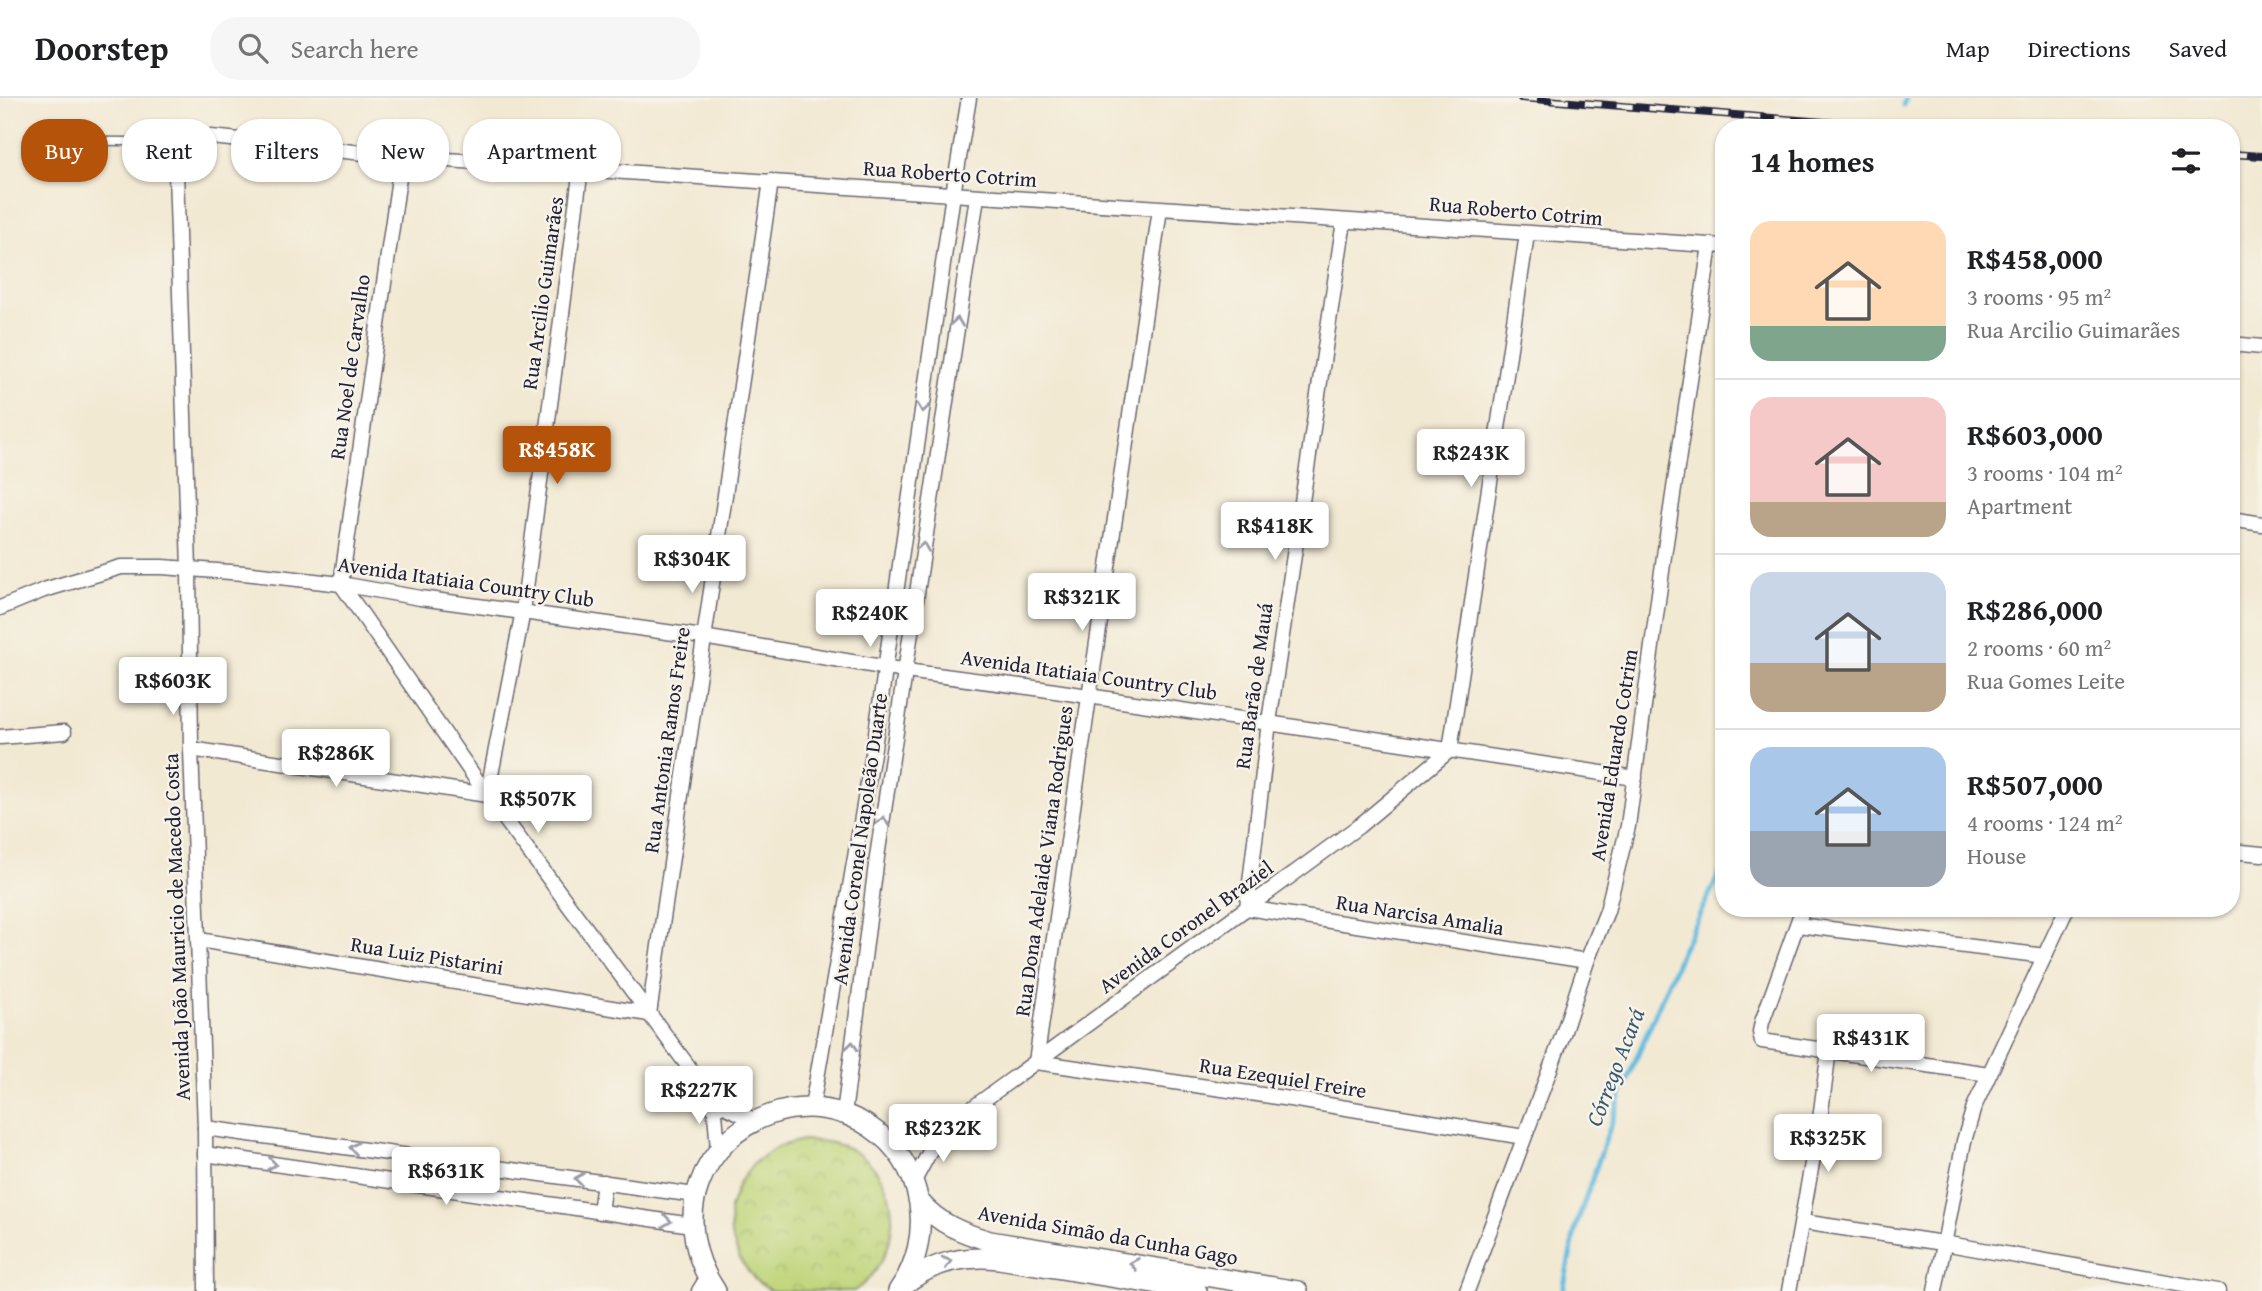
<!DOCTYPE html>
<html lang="en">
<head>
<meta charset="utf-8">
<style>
  :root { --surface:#fff; --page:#f6f6f6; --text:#202124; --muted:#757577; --line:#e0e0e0; --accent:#b45309 }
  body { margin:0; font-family:"Gentium Book Plus",serif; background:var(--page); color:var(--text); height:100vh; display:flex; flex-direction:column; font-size:26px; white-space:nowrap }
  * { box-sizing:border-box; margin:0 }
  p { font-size:23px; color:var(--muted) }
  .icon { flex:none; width:38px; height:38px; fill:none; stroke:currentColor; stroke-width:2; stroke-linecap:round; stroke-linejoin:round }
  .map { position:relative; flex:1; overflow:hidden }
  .side { position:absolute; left:1715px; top:21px; width:525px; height:798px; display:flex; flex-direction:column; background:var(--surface); border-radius:28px; box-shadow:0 2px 5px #0004 }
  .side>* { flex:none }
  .banner { position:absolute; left:21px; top:21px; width:665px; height:63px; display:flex; gap:14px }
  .price { position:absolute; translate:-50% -60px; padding:0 16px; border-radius:7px; background:#fff; color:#222; font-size:23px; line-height:46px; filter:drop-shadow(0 2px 4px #0008) }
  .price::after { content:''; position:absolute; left:50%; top:42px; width:21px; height:16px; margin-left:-10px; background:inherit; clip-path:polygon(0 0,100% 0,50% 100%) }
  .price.current { background:var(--accent); color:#fff }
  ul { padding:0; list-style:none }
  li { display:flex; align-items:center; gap:21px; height:175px; padding:0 35px }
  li+li { border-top:2px solid var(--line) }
  li span { display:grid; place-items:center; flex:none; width:196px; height:140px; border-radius:21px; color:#555 }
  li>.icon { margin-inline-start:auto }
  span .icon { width:84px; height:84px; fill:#fffc; stroke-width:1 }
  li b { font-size:30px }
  h2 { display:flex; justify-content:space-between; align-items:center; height:84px; padding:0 35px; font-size:30px }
  .pill { padding:0 24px; border-radius:28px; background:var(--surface); box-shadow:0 2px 5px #0004; font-size:24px; line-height:63px }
  .pill.current { background:var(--accent); color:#fff }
  header { display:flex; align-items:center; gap:42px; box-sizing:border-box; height:98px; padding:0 35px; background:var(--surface); border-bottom:2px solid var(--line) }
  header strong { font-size:33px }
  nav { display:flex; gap:38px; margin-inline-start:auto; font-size:24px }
  .search { width:490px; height:63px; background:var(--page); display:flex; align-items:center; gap:18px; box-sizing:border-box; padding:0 24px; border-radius:28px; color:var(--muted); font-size:26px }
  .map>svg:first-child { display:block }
  .park { fill:url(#park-crowns); stroke:#707b59; stroke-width:2 }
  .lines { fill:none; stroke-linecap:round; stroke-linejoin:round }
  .stream { stroke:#61bbdf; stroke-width:5 }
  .lane-casing { stroke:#6b6870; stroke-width:10 }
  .street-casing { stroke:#6b6870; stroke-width:17 }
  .secondary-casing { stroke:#6b6870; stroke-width:22 }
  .lane { stroke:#fff; stroke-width:7 }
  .street { stroke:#fff; stroke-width:14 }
  .secondary { stroke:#fff; stroke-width:19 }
  .rail-casing { stroke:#22223b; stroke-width:8 }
  .rail { stroke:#f7f3e8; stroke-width:5; stroke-dasharray:16; stroke-linecap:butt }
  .oneway { stroke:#9c9ca7 }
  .labels { text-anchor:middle; stroke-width:5; stroke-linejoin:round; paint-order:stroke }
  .street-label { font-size:21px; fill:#22223b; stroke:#f7f3e8 }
  .water-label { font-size:23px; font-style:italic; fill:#385874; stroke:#f7f3e8 }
</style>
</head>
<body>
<header>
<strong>Doorstep</strong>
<div class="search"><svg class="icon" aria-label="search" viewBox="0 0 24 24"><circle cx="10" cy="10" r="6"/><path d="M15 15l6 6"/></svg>Search here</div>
<nav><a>Map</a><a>Directions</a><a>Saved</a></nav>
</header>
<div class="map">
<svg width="2262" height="1193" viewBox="0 0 2262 1193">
  <defs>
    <pattern id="park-crowns" width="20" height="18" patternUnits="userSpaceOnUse" patternTransform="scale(1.75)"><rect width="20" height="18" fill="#bed477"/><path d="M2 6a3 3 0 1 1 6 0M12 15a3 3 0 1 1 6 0" fill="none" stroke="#a3b668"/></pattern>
  </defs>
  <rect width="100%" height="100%" fill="#f7f3e8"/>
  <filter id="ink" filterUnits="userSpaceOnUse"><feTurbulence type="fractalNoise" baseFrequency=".0143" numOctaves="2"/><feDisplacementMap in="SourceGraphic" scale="14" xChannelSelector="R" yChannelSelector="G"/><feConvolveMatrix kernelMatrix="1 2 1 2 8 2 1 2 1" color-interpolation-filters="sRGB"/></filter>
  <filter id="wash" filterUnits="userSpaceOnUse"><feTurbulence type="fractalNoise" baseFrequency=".00686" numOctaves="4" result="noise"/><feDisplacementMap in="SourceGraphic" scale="28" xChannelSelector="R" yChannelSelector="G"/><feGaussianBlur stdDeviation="1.57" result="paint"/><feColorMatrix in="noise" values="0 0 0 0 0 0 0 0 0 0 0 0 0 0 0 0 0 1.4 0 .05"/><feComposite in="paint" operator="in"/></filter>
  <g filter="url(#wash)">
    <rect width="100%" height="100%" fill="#f2e9d3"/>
    <path class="park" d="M802,1042C821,1043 838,1044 854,1053C907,1085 903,1161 854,1193H771L756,1183L740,1162L731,1137L730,1110L739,1085L755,1064L777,1049Z"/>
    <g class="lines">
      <g class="stream">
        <path d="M1903,7L1906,0"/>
        <path d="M1563,1193L1576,1128L1621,997L1681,854L1724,767"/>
      </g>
    </g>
  </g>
  <g filter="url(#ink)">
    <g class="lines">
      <defs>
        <path id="lane" d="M76,43L175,44"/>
        <g id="street">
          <path d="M402,59L341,486L487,697L714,1003L754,1022"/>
          <path d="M1160,111L1036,964L1297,1002L1524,1039"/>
          <path d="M1344,123L1269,624L1247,810L1587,863"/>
          <path d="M2231,246L2262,249"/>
          <path d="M2231,421L2262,426"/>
          <path d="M0,510L44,492L121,469H162L244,475L341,486L420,500L703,539L906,573L1035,590L1635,680"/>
          <path d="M0,639L64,634"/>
          <path d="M191,651L487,697L523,513L581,70"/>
          <path d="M2231,753L2262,756"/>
          <path d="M1803,810L1762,924L1760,934L1762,943L1989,976"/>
          <path d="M1798,827L2045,858"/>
          <path d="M199,842L649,916L771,83"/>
          <path d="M714,1003L718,1051"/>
          <path d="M812,1009L874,649L953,96L969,0"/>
          <path d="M844,1016L877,759L977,99"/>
          <path d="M205,1030L695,1097"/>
          <path d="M891,1046L941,1033L1359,728L1450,652L1527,136"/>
          <path d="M205,1056L692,1127"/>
          <path d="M914,1083L941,1033"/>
          <path d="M600,1114L604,1084"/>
          <path d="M1802,1124L1943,1145L2218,1193"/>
          <path d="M206,1193L205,1030L191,651L189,470L175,44L187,40L211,39L402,59L1724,148"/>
          <path d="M699,1193L707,1180"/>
          <path d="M1467,1193L1562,939L1587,863L1607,813L1628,728L1664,458L1710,147"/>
          <path d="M1789,1193L1820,1021L1829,952"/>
          <path d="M1935,1193L1964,1043L1974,1009L2067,810"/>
        </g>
        <g id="secondary">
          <path d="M920,1104C939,1126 962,1135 990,1143L1298,1193"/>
          <path d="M904,1187C932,1164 963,1157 999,1161L1197,1193"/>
          <path d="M716,1193C695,1162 686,1123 699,1087C723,1019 807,987 870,1029C925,1065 936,1140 898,1193"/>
        </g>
      </defs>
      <use href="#lane" class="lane-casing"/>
      <use href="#street" class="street-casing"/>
      <use href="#secondary" class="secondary-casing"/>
      <use href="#lane" class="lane"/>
      <use href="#street" class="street"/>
      <use href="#secondary" class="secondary"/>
      <defs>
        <g id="rail">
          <path d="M1521,0L1899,30"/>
          <path d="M2231,56L2262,58"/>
        </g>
      </defs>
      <use href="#rail" class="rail-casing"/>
      <use href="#rail" class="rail"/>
    </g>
    <defs><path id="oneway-chevron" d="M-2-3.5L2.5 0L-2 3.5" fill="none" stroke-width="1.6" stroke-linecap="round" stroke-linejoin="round" transform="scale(1.75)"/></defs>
    <g class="oneway">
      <use href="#oneway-chevron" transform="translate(957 224) rotate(-82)"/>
      <use href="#oneway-chevron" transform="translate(923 310) rotate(98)"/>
      <use href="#oneway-chevron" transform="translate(923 449) rotate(-81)"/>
      <use href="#oneway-chevron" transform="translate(883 723) rotate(-81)"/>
      <use href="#oneway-chevron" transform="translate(852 948) rotate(-83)"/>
      <use href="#oneway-chevron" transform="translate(354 1050) rotate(-172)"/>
      <use href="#oneway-chevron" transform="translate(272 1066) rotate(8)"/>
      <use href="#oneway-chevron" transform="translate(579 1081) rotate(-172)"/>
      <use href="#oneway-chevron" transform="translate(667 1123) rotate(8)"/>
      <use href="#oneway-chevron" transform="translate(947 1164) rotate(-17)"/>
      <use href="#oneway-chevron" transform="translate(1134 1166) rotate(-171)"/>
    </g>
  </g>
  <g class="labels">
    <g class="street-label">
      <text transform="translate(950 76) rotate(4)" y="7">Rua Roberto Cotrim</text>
      <text transform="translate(1516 113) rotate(5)" y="7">Rua Roberto Cotrim</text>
      <text transform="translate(543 195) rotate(-82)" y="7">Rua Arcilio Guimarães</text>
      <text transform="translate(350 269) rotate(-82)" y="7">Rua Noel de Carvalho</text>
      <text transform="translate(466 484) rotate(8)" y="7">Avenida Itatiaia Country Club</text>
      <text transform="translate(1089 577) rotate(8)" y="7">Avenida Itatiaia Country Club</text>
      <text transform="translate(1254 588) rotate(-82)" y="7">Rua Barão de Mauá</text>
      <text transform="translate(667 642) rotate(-82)" y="7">Rua Antonia Ramos Freire</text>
      <text transform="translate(1614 657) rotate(-81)" y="7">Avenida Eduardo Cotrim</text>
      <text transform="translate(860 741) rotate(-82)" y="7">Avenida Coronel Napoleão Duarte</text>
      <text transform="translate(1044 763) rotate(-82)" y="7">Rua Dona Adelaide Viana Rodrigues</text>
      <text transform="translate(1420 817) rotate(9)" y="7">Rua Narcisa Amalia</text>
      <text transform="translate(177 829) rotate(-92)" y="7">Avenida João Mauricio de Macedo Costa</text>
      <text transform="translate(1186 829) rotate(-36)" y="7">Avenida Coronel Braziel</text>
      <text transform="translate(427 858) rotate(9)" y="7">Rua Luiz Pistarini</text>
      <text transform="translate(1283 980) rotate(9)" y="7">Rua Ezequiel Freire</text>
      <text transform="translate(1108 1137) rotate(10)" y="7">Avenida Simão da Cunha Gago</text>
    </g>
    <g class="water-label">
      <text transform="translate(1615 969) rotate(-69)" y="8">Córrego Acará</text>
    </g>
  </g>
</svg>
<b class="price current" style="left:557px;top:388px">R$458K</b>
<b class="price" style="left:1471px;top:391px">R$243K</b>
<b class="price" style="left:1275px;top:464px">R$418K</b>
<b class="price" style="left:692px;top:497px">R$304K</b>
<b class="price" style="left:1082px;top:535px">R$321K</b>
<b class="price" style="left:870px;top:551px">R$240K</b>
<b class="price" style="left:173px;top:619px">R$603K</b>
<b class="price" style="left:336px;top:691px">R$286K</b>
<b class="price" style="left:538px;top:737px">R$507K</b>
<b class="price" style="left:1871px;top:976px">R$431K</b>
<b class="price" style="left:699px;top:1028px">R$227K</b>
<b class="price" style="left:943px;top:1066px">R$232K</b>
<b class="price" style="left:1828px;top:1076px">R$325K</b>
<b class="price" style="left:446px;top:1109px">R$631K</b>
<div class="banner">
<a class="pill current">Buy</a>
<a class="pill">Rent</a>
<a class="pill">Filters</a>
<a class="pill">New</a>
<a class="pill">Apartment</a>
</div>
<section class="side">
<h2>14 homes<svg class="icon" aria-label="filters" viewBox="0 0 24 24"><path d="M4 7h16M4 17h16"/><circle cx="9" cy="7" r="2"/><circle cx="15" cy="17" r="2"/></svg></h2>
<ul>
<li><span style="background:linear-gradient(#ffd9b3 75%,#7fa58c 0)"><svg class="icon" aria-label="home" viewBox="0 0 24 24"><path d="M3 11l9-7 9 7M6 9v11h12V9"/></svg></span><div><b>R$458,000</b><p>3 rooms · 95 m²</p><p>Rua Arcilio Guimarães</p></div></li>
<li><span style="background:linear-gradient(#f6c9c9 75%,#b9a48a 0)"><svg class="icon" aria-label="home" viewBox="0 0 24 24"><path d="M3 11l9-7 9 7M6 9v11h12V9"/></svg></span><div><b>R$603,000</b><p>3 rooms · 104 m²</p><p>Apartment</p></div></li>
<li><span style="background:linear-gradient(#c9d6e8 65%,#b9a48a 0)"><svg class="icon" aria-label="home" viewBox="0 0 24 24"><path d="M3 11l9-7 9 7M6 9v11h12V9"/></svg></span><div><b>R$286,000</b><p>2 rooms · 60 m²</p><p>Rua Gomes Leite</p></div></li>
<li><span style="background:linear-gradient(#a9c7e8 60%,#9aa5b1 0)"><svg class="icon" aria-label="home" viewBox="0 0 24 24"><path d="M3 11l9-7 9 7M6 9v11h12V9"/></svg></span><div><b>R$507,000</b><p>4 rooms · 124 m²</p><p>House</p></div></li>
</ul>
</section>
</div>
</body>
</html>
